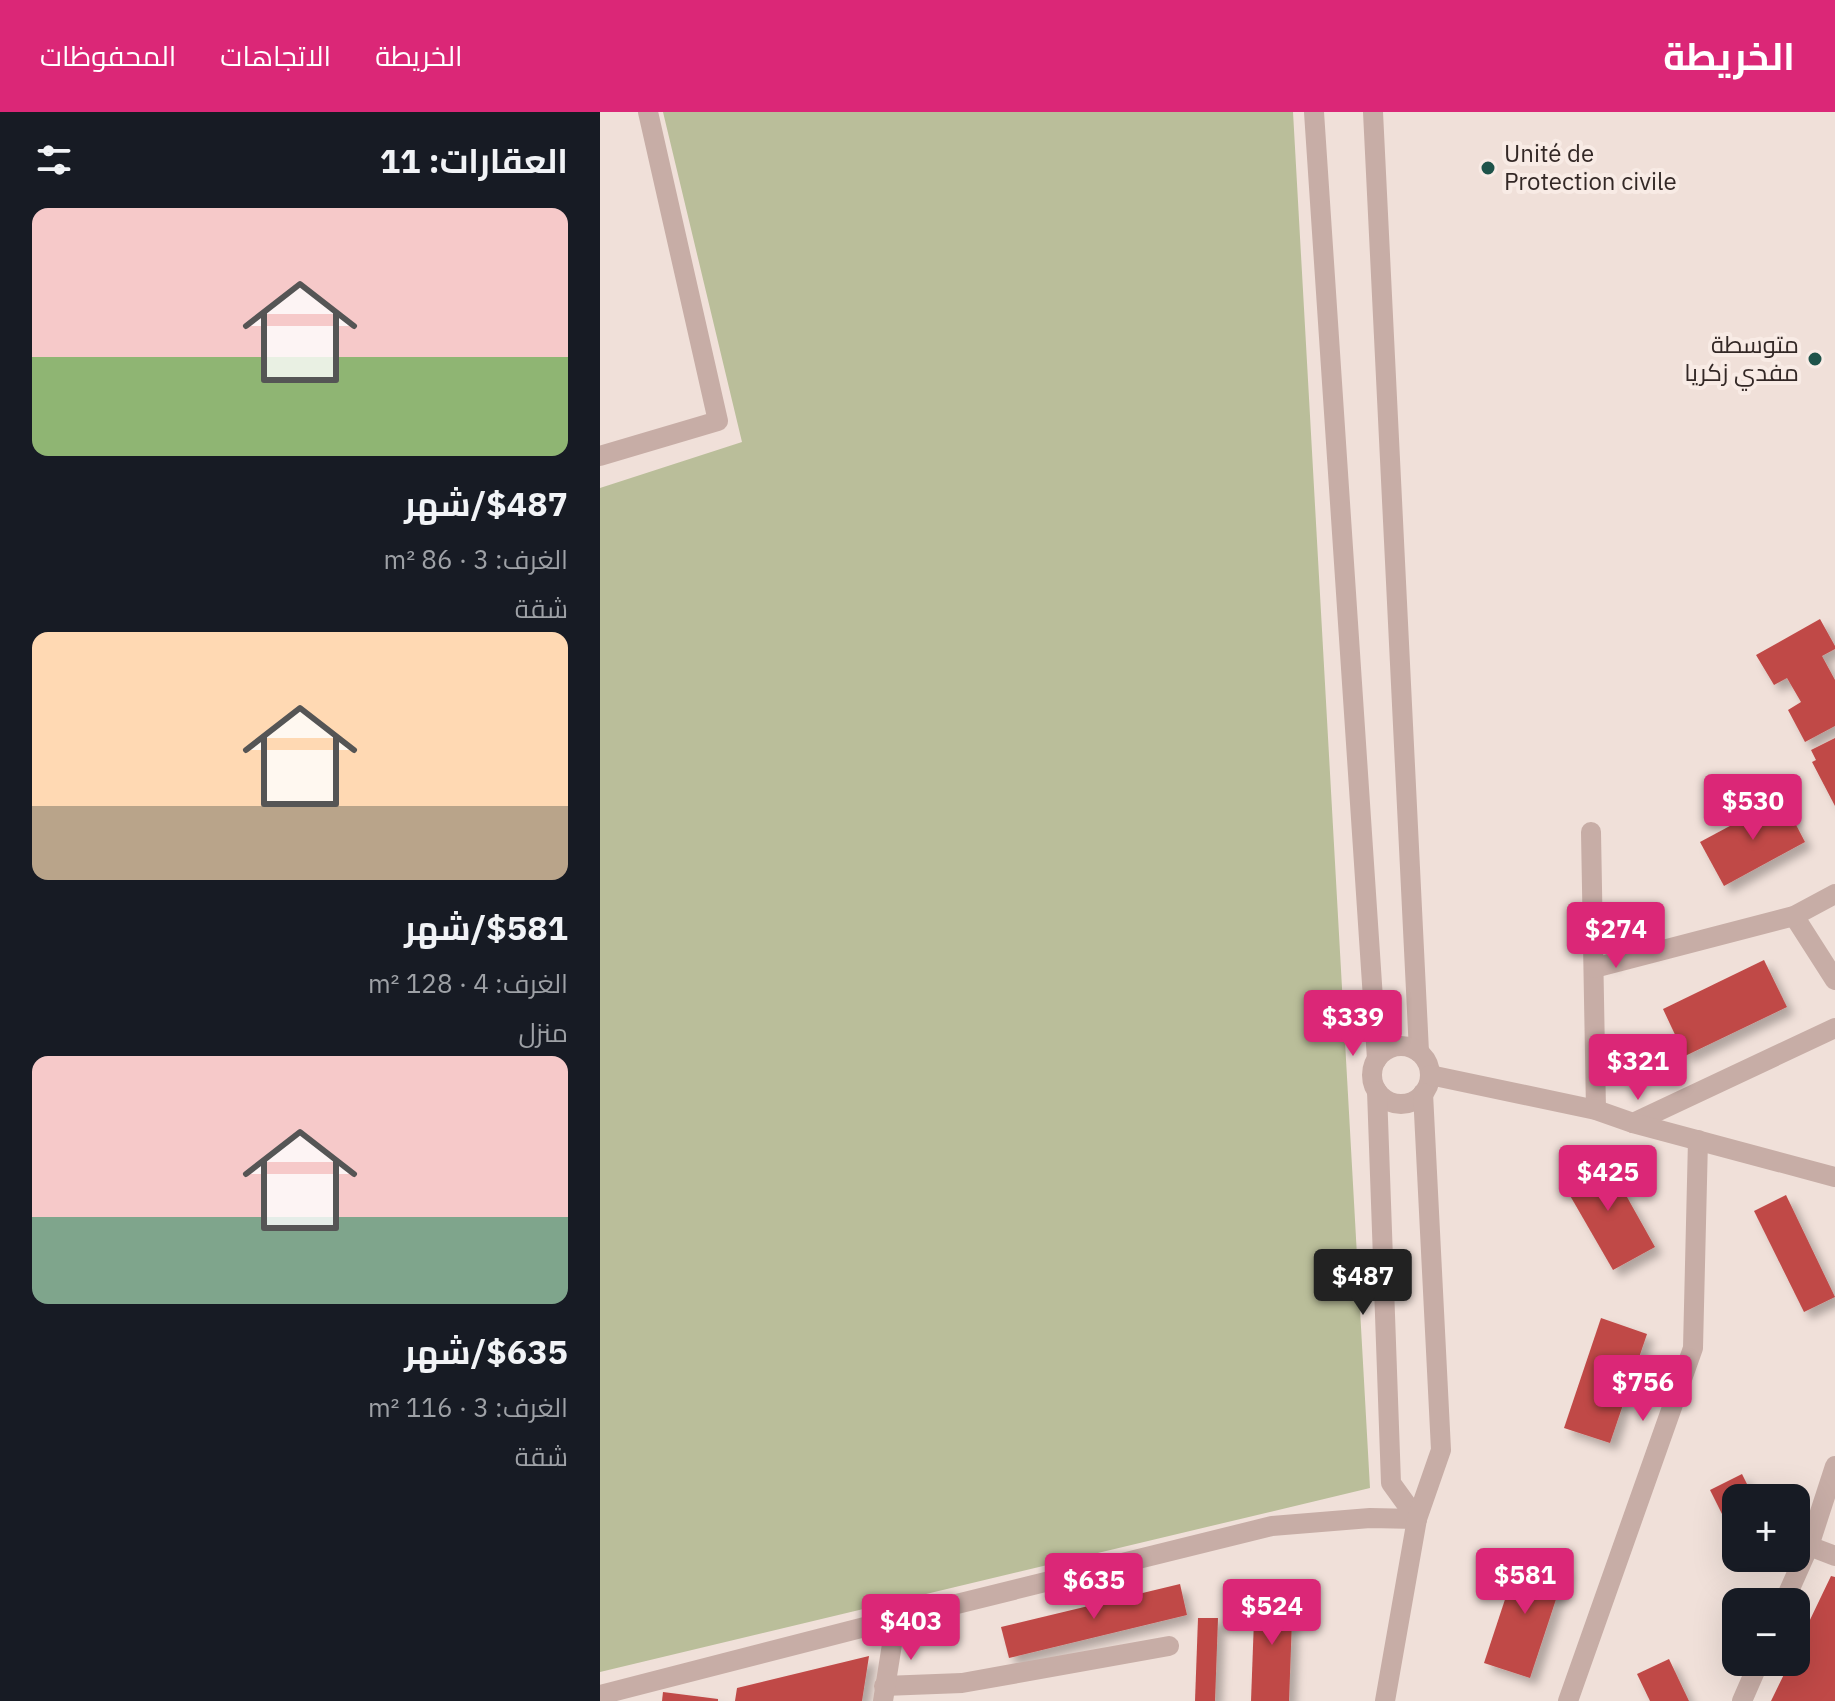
<!DOCTYPE html>
<html lang="ar">
<head>
<meta charset="utf-8">
<style>
  :root { --surface:#171b24; --page:#20242c; --text:#f1f3f6; --muted:#9ea1a6; --accent:#db2777 }
  body { margin:0; font-family:"IBM Plex Sans",Cairo,sans-serif; background:var(--page); color:var(--text); direction:rtl; height:100vh; display:flex; flex-direction:column; font-size:30px; white-space:nowrap }
  * { box-sizing:border-box; margin:0 }
  p { font-size:26px; color:var(--muted) }
  .icon { flex:none; width:44px; height:44px; fill:none; stroke:currentColor; stroke-width:2; stroke-linecap:round; stroke-linejoin:round }
  .map { position:relative; flex:1; overflow:hidden; direction:ltr }
  .drawer { display:flex; flex-direction:column; background:var(--surface); width:600px }
  .drawer>* { flex:none }
  .controls { position:absolute; left:1122px; top:1372px; display:grid; gap:16px }
  .controls a { display:grid; place-items:center; width:88px; height:88px; border-radius:16px; background:var(--surface); box-shadow:0 8px 32px #0002; font-size:40px }
  .price { position:absolute; translate:-50% -68px; padding:0 18px; border-radius:8px; background:var(--accent); color:#fff; font-size:26px; line-height:52px; filter:drop-shadow(0 2px 4px #0008) }
  .price::after { content:''; position:absolute; left:50%; top:48px; width:24px; height:18px; margin-left:-12px; background:inherit; clip-path:polygon(0 0,100% 0,50% 100%) }
  .price.selected { background:#222; color:#fff }
  ul { padding:0; list-style:none }
  li { display:grid; align-content:center; gap:16px; height:424px; padding:0 32px }
  li span { display:grid; place-items:center; height:248px; border-radius:16px; color:#555 }
  li>.icon { margin-inline-start:auto }
  span .icon { width:144px; height:144px; fill:#fffc; stroke-width:1 }
  li b { font-size:34px }
  h2 { display:flex; justify-content:space-between; align-items:center; height:96px; padding:0 32px; font-size:34px }
  header { display:flex; align-items:center; gap:48px; box-sizing:border-box; height:112px; padding:0 40px; background:var(--accent); color:#fff }
  header strong { font-size:38px }
  nav { display:flex; gap:44px; margin-inline-start:auto; font-size:28px }
  main { display:flex; flex:1; min-height:0 }
  .map>svg:first-child { display:block }
  .green { fill:#babe9a }
  .building { fill:#c04947; filter:url(#shadow) }
  .lines { fill:none; stroke-linecap:round; stroke-linejoin:round }
  .minor { stroke:#c7ada6; stroke-width:20 }
  .tertiary { stroke:#c7ada6; stroke-width:20 }
  .poi-dot { fill:#1e534a; stroke:#f8ebe5; stroke-width:3 }
  .labels { text-anchor:middle; stroke-width:8; stroke-linejoin:round; paint-order:stroke }
  .poi-label { font-size:24px; fill:#332826; stroke:#f8ebe5; text-anchor:start }
</style>
</head>
<body>
<header>
<strong>الخريطة</strong>
<nav><a>الخريطة</a><a>الاتجاهات</a><a>المحفوظات</a></nav>
</header>
<main>
<div class="map">
<svg width="1235" height="1589" viewBox="0 0 1235 1589">
  <defs>
    <filter id="shadow"><feDropShadow dx="7" dy="7" stdDeviation="4" flood-color="#0004"/></filter>
  </defs>
  <rect width="100%" height="100%" fill="#f0e0d9"/>
  <path class="green" d="M63,0H693L770,1376L0,1560V376L142,330Z"/>
  <g class="building">
    <path d="M1220,507L1235,534V537L1222,544L1235,568V614L1205,630L1188,598L1201,590L1187,566L1174,573L1156,543Z"/>
    <path d="M1235,626V694L1212,650L1216,648L1211,638Z"/>
    <path d="M1182,686L1205,730L1124,774L1100,730Z"/>
    <path d="M1164,848L1187,895L1085,944L1063,897Z"/>
    <path d="M1004,1044L1055,1135L1013,1158L961,1068Z"/>
    <path d="M1186,1083L1235,1185L1204,1200L1154,1099Z"/>
    <path d="M1001,1206L1047,1222L1010,1331L964,1316Z"/>
    <path d="M1142,1362L1154,1386H1136V1430L1110,1378Z"/>
    <path d="M920,1442L966,1457L930,1566L884,1551Z"/>
    <path d="M1231,1464L1235,1465V1589H1171L1190,1550H1196V1537Z"/>
    <path d="M580,1472L587,1503L409,1546L401,1515Z"/>
    <path d="M655,1480L693,1481L689,1589H651Z"/>
    <path d="M598,1506H618L615,1589H595Z"/>
    <path d="M269,1544L262,1589H135L137,1576Z"/>
    <path d="M1069,1547L1089,1589H1050L1037,1562Z"/>
    <path d="M63,1580L118,1587V1589H62Z"/>
  </g>
  <g class="lines">
    <g class="minor">
      <path d="M0,344L118,309L48,0"/>
      <path d="M991,720L996,998"/>
      <path d="M1194,804L1235,868"/>
      <path d="M994,856L1194,804L1235,782"/>
      <path d="M1033,1011L1235,916"/>
      <path d="M1209,1434L1235,1444"/>
      <path d="M1184,1490L1209,1434L1235,1354"/>
      <path d="M284,1574L362,1571L569,1534"/>
      <path d="M0,1583L296,1507L672,1414L770,1406L817,1407"/>
      <path d="M283,1589L296,1507"/>
      <path d="M968,1589L1093,1236L1098,1028"/>
      <path d="M1142,1589L1159,1550"/>
    </g>
    <g class="tertiary">
      <path d="M714,0L777,947"/>
      <path d="M773,0L819,940"/>
      <circle cx="801" cy="963" r="29"/>
      <path d="M830,963L996,998L1033,1011L1235,1065"/>
      <path d="M777,979L791,1371L817,1407"/>
      <path d="M785,1589L817,1407L841,1338L823,981"/>
    </g>
  </g>
  <g class="poi-dot">
    <circle cx="888" cy="56" r="8"/>
    <circle cx="1215" cy="247" r="8"/>
  </g>
  <g class="labels">
    <g class="poi-label">
      <text x="904" y="50">Unité de<tspan x="904" dy="28">Protection civile</tspan></text>
      <text x="1199" y="241" text-anchor="end">متوسطة<tspan x="1199" dy="28">مفدي زكريا</tspan></text>
    </g>
  </g>
</svg>
<div class="controls">
<a>+</a>
<a>−</a>
</div>
<b class="price" style="left:1153px;top:730px">$530</b>
<b class="price" style="left:1016px;top:858px">$274</b>
<b class="price" style="left:753px;top:946px">$339</b>
<b class="price" style="left:1038px;top:990px">$321</b>
<b class="price" style="left:1008px;top:1101px">$425</b>
<b class="price selected" style="left:763px;top:1205px">$487</b>
<b class="price" style="left:1043px;top:1311px">$756</b>
<b class="price" style="left:925px;top:1504px">$581</b>
<b class="price" style="left:494px;top:1509px">$635</b>
<b class="price" style="left:672px;top:1535px">$524</b>
<b class="price" style="left:311px;top:1550px">$403</b>
</div>
<section class="drawer">
<h2>العقارات: 11<svg class="icon" aria-label="filters" viewBox="0 0 24 24"><path d="M4 7h16M4 17h16"/><circle cx="9" cy="7" r="2"/><circle cx="15" cy="17" r="2"/></svg></h2>
<ul>
<li><span style="background:linear-gradient(#f6c9c9 60%,#8fb573 0)"><svg class="icon" aria-label="home" viewBox="0 0 24 24"><path d="M3 11l9-7 9 7M6 9v11h12V9"/></svg></span><div><b>$487/شهر</b><p>الغرف: 3 · 86 m²</p><p>شقة</p></div></li>
<li><span style="background:linear-gradient(#ffd9b3 70%,#b9a48a 0)"><svg class="icon" aria-label="home" viewBox="0 0 24 24"><path d="M3 11l9-7 9 7M6 9v11h12V9"/></svg></span><div><b>$581/شهر</b><p>الغرف: 4 · 128 m²</p><p>منزل</p></div></li>
<li><span style="background:linear-gradient(#f6c9c9 65%,#7fa58c 0)"><svg class="icon" aria-label="home" viewBox="0 0 24 24"><path d="M3 11l9-7 9 7M6 9v11h12V9"/></svg></span><div><b>$635/شهر</b><p>الغرف: 3 · 116 m²</p><p>شقة</p></div></li>
</ul>
</section>
</main>
</body>
</html>
